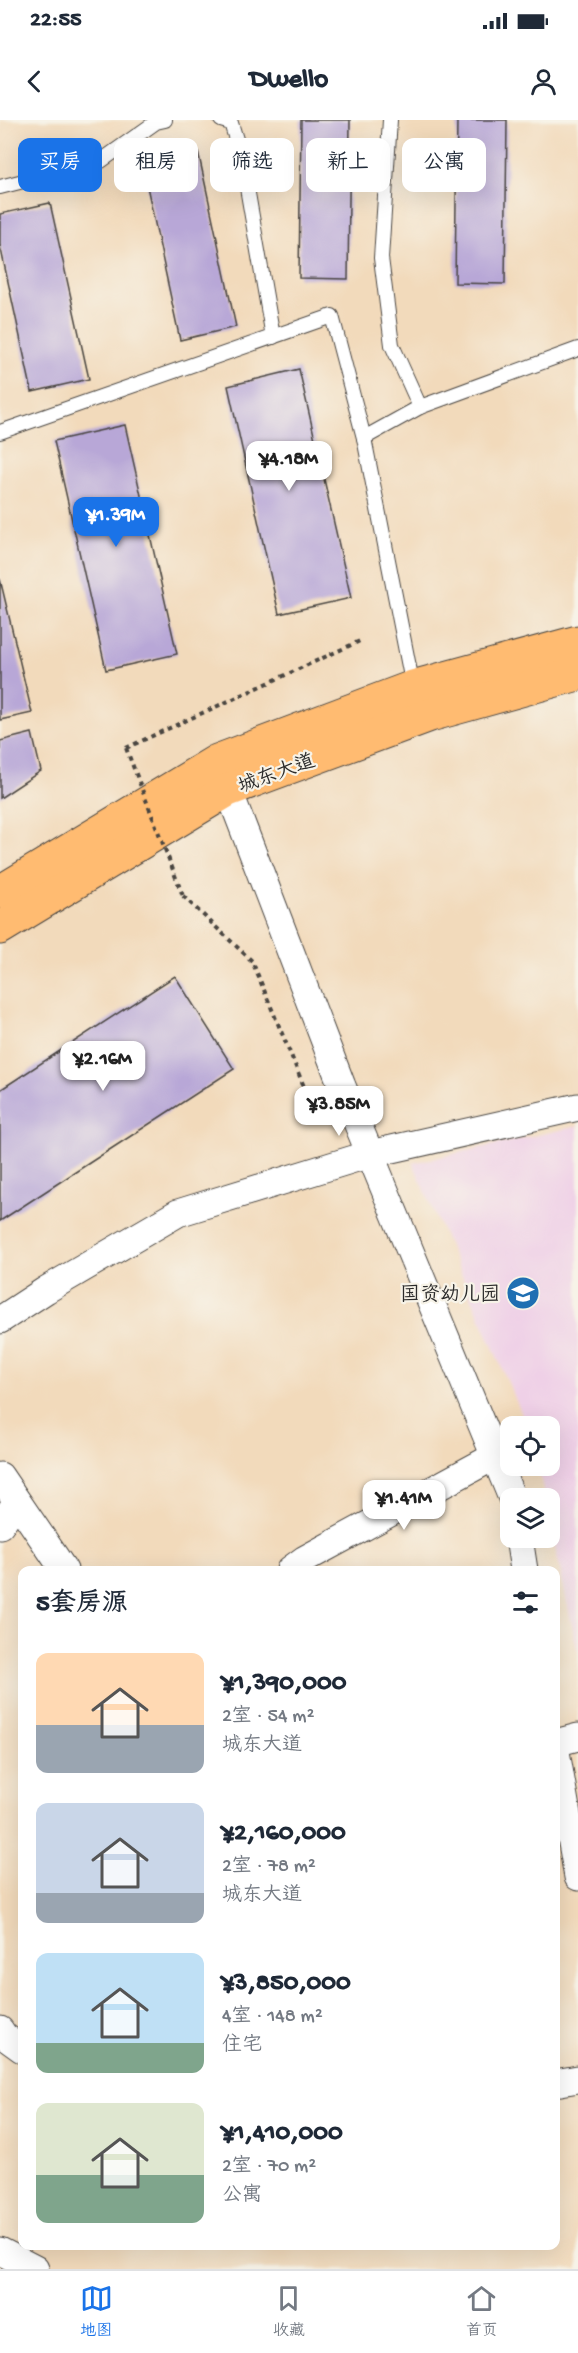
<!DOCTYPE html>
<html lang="zh">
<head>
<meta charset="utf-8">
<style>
  :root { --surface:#fff; --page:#f2f2f3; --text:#1f2937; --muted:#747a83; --line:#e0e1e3; --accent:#1a73e8 }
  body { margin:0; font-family:"Gochi Hand","LXGW WenKai TC",sans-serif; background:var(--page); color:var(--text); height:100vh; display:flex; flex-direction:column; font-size:22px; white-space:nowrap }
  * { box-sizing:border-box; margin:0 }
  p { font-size:20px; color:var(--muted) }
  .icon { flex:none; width:33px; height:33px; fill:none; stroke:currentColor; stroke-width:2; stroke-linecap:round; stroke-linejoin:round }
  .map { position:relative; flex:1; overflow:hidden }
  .details { position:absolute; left:18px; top:1446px; width:542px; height:684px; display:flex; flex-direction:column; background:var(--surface); border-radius:12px; box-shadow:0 6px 24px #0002 }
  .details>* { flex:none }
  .hud { position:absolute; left:18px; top:18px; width:543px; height:54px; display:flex; gap:12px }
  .tools { position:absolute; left:500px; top:1296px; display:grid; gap:12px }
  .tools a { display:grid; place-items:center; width:60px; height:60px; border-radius:12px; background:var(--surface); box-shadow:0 6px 24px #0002; font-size:30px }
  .price { position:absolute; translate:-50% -51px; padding:0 14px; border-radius:12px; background:#fff; color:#222; font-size:20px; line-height:39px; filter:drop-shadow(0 2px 3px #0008) }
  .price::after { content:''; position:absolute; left:50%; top:36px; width:18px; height:14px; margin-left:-9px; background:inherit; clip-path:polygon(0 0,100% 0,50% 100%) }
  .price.selected { background:var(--accent); color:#fff }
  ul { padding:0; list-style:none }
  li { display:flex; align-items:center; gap:18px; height:150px; padding:0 18px }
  li span { display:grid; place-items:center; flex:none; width:168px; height:120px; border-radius:12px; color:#555 }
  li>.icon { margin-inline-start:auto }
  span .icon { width:72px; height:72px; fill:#fffc; stroke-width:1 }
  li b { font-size:26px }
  h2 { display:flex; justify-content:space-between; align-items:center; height:72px; padding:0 18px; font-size:26px }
  .chip { padding:0 21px; border-radius:12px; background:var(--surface); box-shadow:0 6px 24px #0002; font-size:21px; line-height:54px }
  .chip.selected { background:var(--accent); color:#fff }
  .status { display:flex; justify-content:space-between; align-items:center; height:42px; padding:0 30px; background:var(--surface); direction:ltr }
  .status svg { height:16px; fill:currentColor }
  header { display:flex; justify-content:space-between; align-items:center; height:78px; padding:0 18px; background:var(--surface); font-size:27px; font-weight:800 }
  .dock { display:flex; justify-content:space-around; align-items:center; height:84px; border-top:2px solid var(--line); background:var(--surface); font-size:16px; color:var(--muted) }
  .dock a { display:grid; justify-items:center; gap:3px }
  .dock .selected { color:var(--accent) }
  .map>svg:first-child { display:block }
  .built { fill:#efd0e7 }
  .building { fill:#b8a7d7 }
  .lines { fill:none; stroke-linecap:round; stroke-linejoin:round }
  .service-casing { stroke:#494541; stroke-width:16 }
  .minor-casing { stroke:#494541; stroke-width:29 }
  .primary-casing { stroke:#494541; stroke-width:35 }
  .path { stroke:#494541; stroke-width:4; stroke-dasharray:4.5 4.5; stroke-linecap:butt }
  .service { stroke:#fff; stroke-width:14 }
  .minor { stroke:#fff; stroke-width:27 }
  .primary { stroke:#ffbb71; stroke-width:33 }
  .path-bridge { stroke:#494541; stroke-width:4; stroke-dasharray:4.5 4.5; stroke-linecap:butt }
  .labels { text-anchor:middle; stroke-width:4.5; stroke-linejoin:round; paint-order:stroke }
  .street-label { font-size:20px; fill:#2b2b2b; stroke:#f7f3e8 }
  .poi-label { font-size:20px; fill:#2b2b2b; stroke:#f7f3e8; text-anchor:end }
</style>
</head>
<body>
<div class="status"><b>22:55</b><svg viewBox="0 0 49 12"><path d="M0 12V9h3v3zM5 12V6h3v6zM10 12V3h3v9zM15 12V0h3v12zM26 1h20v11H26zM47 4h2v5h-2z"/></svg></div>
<header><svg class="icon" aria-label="back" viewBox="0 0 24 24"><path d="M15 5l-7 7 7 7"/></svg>Dwello<svg class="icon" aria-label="person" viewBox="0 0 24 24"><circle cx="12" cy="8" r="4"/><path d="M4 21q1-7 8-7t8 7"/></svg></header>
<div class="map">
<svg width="578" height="2149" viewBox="0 0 578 2149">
  <rect width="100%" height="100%" fill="#f7f3e8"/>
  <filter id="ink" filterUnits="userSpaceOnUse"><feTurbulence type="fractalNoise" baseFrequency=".0167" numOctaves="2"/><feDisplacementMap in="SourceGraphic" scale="12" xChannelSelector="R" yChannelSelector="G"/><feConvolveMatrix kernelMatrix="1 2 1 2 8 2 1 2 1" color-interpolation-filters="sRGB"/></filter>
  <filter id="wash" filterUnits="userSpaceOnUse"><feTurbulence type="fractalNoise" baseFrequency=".008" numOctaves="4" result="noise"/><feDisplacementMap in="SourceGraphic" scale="24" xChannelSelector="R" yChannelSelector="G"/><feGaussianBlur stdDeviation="1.35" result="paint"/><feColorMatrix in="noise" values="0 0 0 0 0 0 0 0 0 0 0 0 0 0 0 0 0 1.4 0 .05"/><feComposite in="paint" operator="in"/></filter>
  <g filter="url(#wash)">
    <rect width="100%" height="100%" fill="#f2dabb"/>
    <path class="built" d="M578,1006V1533L549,1399V1378H545L538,1346H549V1306H527L413,1043Z"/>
    <g id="blocks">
      <g class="building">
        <path d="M301,0H350L348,159L299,158Z"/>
        <path d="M457,0H507L505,164L455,163Z"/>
        <path d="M198,31L236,207L180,220L142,43Z"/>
        <path d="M50,83L89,259L32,272L0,125V94Z"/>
        <path d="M299,249L351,478L279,494L228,266Z"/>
        <path d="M125,305L177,534L106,550L54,321Z"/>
        <path d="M0,459L32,593L0,600Z"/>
        <path d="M32,613L41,651L0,678V621Z"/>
        <path d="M175,856L234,949L0,1101V970Z"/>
      </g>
    </g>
  </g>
  <g filter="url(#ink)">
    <use href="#blocks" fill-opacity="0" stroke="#494541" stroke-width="1.5"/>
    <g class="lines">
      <defs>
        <g id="service">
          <path d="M221,0L231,3L242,39L273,217"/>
          <path d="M390,0L381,138L392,225L420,287"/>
          <path d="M0,67L101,41L156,2L165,0"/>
          <path d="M0,312L332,196L364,318L413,567"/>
          <path d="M364,318L420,287L578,229"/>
        </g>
        <g id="minor">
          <path d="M221,650L342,966L512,1378"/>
          <path d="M0,1200L46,1170L178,1093L370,1034L578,987"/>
          <path d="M0,1356L64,1450"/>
          <path d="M0,1405L17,1382"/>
          <path d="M519,1418L524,1450"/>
          <path d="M290,1450L305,1439L495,1336"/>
          <path d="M555,1623L578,1617"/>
          <path d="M555,1626L578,1757"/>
          <path d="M0,1910L4,1916L22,1929"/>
          <path d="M555,1963L578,1959"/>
          <path d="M0,2131L35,2149"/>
        </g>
        <g id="primary">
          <path d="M0,772L217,641L413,567L578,522"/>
          <path d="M0,808L228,670L430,595L578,554"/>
        </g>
      </defs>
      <use href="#service" class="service-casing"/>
      <use href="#minor" class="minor-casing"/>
      <use href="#primary" class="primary-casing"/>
      <g class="path">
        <path d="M126,628L362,520"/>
        <path d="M183,776L252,841L317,998"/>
      </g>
      <use href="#service" class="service"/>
      <use href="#minor" class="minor"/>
      <use href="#primary" class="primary"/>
      <path class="path-bridge" d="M126,628L183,776"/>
    </g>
  </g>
  <defs>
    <symbol id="school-disc" viewBox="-11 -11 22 22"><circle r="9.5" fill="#1f6fb2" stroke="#f7f3e8"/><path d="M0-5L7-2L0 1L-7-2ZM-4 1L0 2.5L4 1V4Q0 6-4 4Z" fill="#fff"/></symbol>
  </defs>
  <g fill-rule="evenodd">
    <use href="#school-disc" x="504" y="1154" width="38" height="38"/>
  </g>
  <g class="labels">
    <g class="street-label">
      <text transform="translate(276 652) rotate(-20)" y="7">城东大道</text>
    </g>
    <g class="poi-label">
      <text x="500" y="1180">国资幼儿园</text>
    </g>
  </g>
</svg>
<div class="tools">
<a><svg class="icon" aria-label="locate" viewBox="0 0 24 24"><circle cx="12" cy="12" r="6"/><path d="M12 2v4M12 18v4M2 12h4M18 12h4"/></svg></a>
<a><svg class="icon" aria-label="layers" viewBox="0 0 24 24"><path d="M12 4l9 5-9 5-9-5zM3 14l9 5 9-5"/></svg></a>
</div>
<b class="price" style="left:289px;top:372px">¥4.18M</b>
<b class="price selected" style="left:116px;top:428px">¥1.39M</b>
<b class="price" style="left:103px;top:972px">¥2.16M</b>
<b class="price" style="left:339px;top:1017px">¥3.85M</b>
<b class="price" style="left:404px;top:1411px">¥1.41M</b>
<div class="hud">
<a class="chip selected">买房</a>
<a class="chip">租房</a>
<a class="chip">筛选</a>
<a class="chip">新上</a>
<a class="chip">公寓</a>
</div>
<section class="details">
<h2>5套房源<svg class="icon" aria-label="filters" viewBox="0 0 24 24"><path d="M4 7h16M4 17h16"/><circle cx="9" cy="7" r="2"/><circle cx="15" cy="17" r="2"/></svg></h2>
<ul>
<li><span style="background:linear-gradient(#ffd9b3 60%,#9aa5b1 0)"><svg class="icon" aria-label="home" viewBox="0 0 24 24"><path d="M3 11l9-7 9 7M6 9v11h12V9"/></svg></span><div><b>¥1,390,000</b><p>2室 · 54 m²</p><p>城东大道</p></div></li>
<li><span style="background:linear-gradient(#c9d6e8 75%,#9aa5b1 0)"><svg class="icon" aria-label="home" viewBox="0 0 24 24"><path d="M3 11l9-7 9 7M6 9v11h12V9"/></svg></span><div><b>¥2,160,000</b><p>2室 · 78 m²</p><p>城东大道</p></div></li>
<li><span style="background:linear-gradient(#bfe0f5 75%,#7fa58c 0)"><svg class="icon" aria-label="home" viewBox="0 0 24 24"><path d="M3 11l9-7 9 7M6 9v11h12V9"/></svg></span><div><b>¥3,850,000</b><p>4室 · 148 m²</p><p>住宅</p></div></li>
<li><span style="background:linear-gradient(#dfe7d0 60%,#7fa58c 0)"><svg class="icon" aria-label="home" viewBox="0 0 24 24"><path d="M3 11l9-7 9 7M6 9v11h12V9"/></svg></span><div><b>¥1,410,000</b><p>2室 · 70 m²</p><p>公寓</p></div></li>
</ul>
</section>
</div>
<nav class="dock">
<a class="selected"><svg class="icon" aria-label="map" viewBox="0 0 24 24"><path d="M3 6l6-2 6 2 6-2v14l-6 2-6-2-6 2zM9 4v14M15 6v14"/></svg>地图</a>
<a><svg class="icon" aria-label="saved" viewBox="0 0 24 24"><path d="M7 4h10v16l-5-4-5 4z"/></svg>收藏</a>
<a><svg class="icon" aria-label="home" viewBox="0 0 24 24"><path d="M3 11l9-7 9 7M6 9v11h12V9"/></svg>首页</a>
</nav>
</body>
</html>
